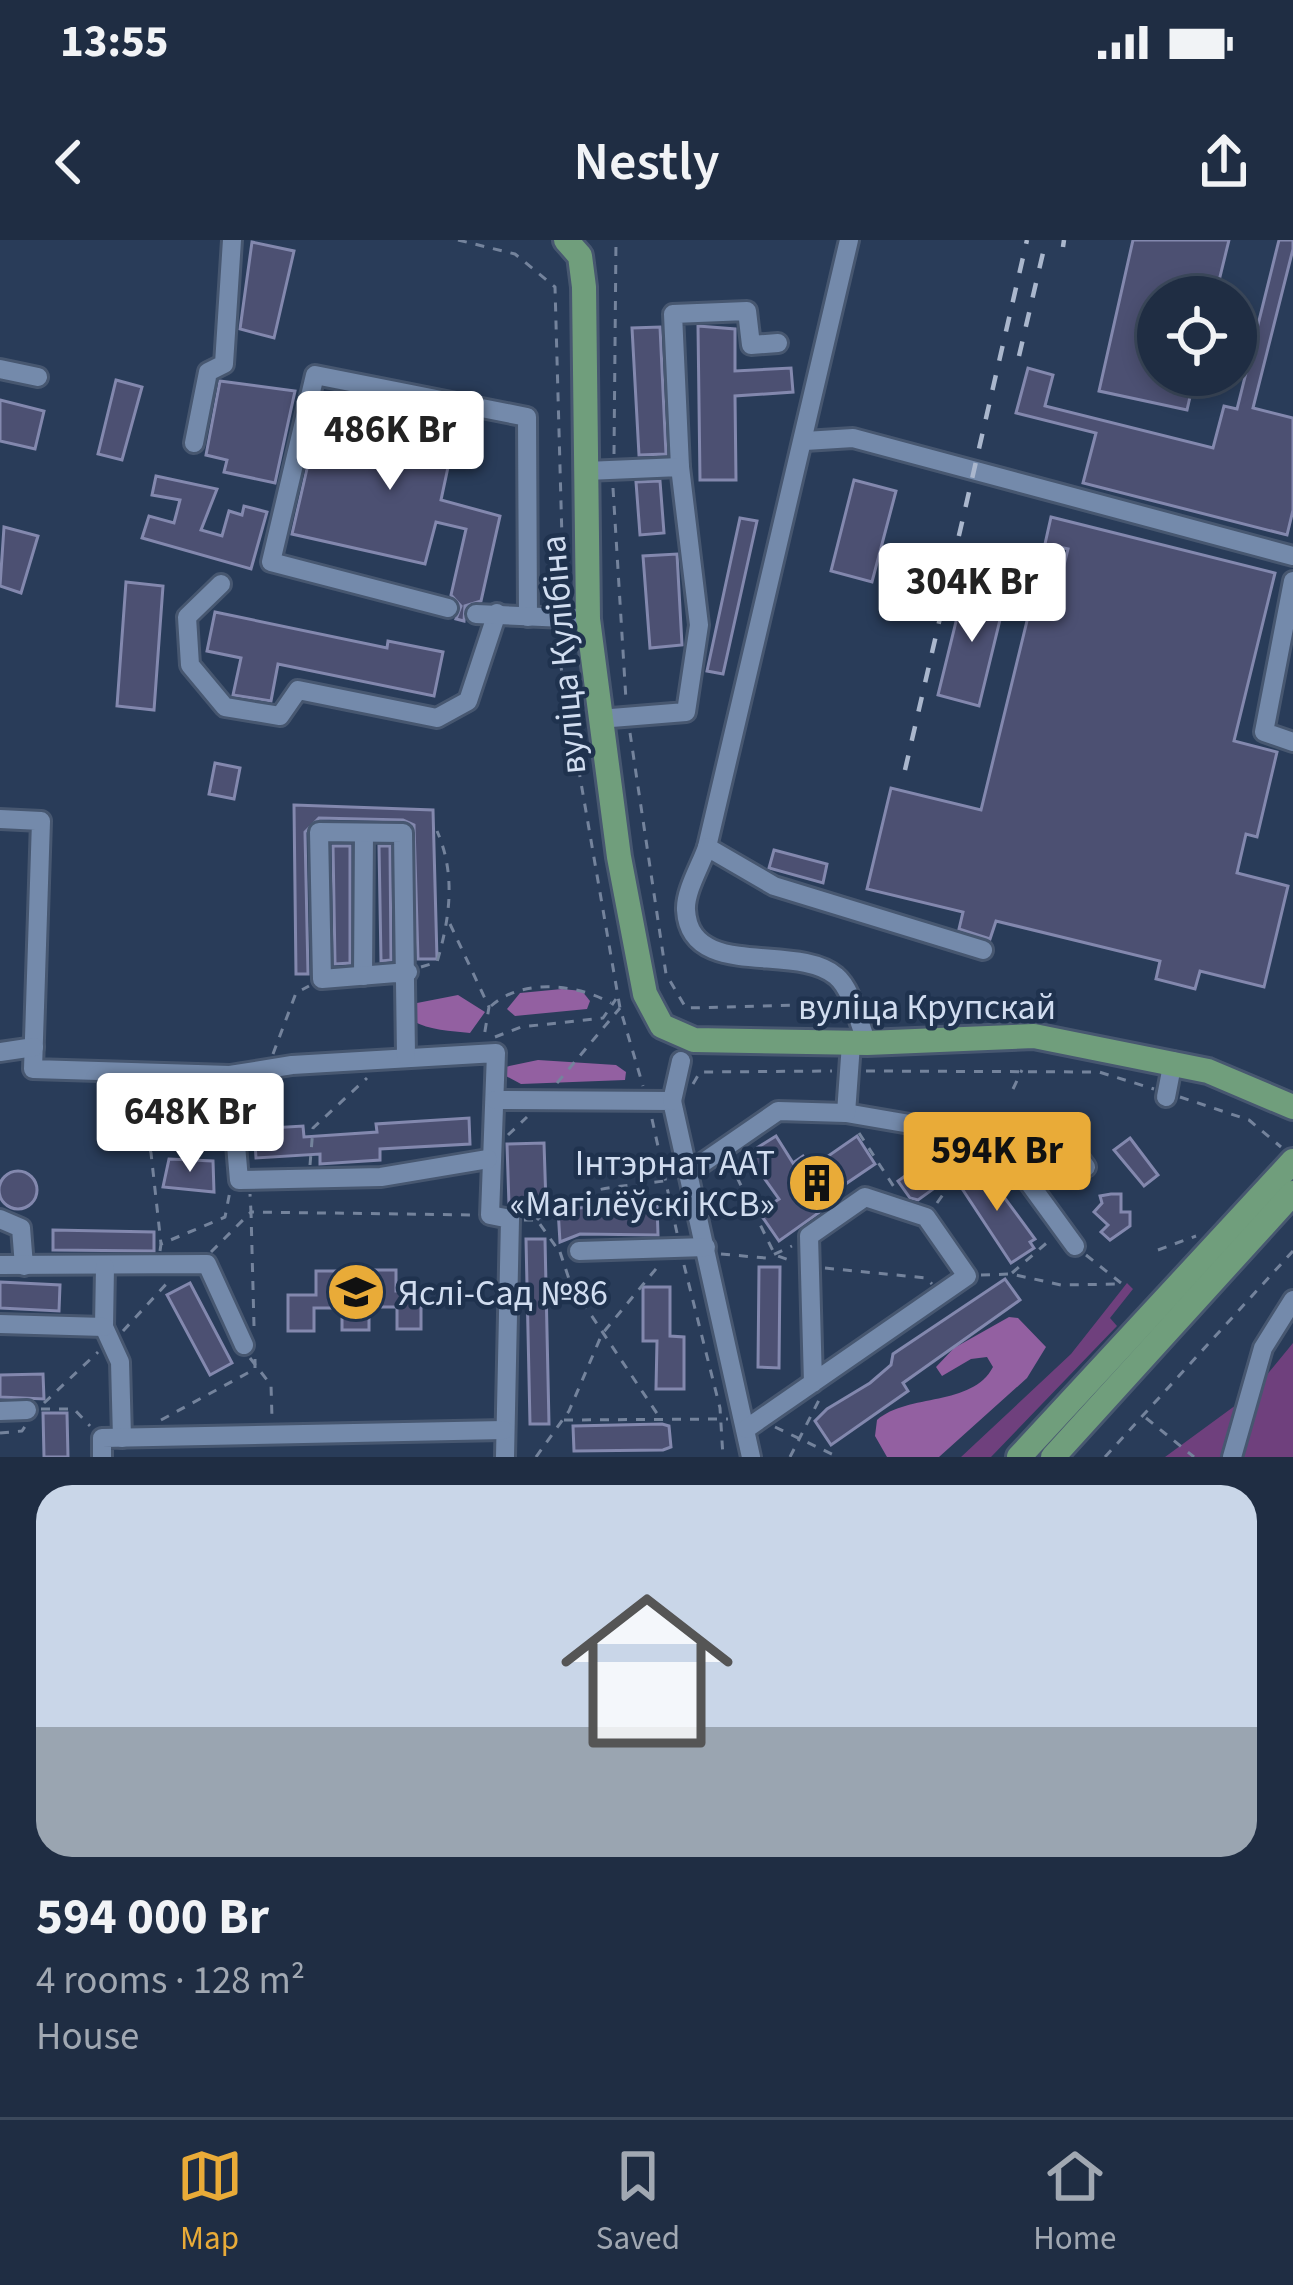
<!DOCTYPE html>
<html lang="en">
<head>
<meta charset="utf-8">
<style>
  :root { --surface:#1f2d43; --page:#27354a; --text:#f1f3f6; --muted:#a1a8b2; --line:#3c495c; --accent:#e9ab38 }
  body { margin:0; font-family:"Source Sans 3",sans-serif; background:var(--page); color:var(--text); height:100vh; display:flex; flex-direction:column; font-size:45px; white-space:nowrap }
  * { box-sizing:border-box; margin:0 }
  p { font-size:39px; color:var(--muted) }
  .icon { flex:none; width:66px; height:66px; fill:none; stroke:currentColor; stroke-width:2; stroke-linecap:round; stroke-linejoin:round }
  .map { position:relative; height:1217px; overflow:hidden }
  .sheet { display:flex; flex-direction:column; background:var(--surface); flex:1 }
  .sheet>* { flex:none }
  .tools { position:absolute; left:1137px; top:36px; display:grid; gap:24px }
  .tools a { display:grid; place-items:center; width:120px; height:120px; border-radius:50%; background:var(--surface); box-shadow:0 6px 18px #0003,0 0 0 3px var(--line); font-size:60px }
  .price { position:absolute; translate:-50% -102px; padding:0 27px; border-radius:12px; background:#fff; color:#222; font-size:39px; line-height:78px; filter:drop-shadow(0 3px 6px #0008) }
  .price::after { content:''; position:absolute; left:50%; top:72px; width:36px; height:27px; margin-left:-18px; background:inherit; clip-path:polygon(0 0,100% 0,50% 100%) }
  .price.current { background:var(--accent); color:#111 }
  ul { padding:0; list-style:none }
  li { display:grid; align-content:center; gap:24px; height:636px; padding:0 36px }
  li span { display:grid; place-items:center; height:372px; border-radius:36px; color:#555 }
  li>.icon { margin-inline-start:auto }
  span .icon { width:216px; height:216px; fill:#fffc; stroke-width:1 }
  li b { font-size:51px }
  .status { display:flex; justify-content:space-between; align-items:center; height:84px; padding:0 60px; background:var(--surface); direction:ltr }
  .status svg { height:33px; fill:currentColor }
  header { display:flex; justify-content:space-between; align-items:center; height:156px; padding:0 36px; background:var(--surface); font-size:54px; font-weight:600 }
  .tab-bar { display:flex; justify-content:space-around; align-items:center; height:168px; border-top:3px solid var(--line); background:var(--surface); font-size:33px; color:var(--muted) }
  .tab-bar a { display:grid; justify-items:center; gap:6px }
  .tab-bar .current { color:var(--accent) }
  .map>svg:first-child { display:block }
  .green { fill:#6f407d }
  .forest { fill:#9360a1 }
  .building { fill:#4c5072; stroke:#8388ae; stroke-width:3 }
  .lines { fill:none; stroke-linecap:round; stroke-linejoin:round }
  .minor-casing { stroke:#475770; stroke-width:24 }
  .major-casing { stroke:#475770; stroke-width:30 }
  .path { stroke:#74839c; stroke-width:3; stroke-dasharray:9 9; stroke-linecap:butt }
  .minor { stroke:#748aab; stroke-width:18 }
  .major { stroke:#709e7c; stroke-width:24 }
  .rail { stroke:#aab7cd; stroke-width:4.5; stroke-dasharray:15 15; stroke-linecap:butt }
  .labels { text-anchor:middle; stroke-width:9; stroke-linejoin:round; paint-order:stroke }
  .street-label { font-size:36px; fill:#d1ddf0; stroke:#1f324e }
  .poi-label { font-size:36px; fill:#d1ddf0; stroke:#1f324e; text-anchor:end }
</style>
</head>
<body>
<div class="status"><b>13:55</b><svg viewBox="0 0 49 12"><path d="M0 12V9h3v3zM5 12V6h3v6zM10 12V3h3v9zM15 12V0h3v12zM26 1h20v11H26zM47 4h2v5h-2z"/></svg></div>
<header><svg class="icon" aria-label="back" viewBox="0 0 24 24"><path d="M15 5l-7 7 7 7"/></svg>Nestly<svg class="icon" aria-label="share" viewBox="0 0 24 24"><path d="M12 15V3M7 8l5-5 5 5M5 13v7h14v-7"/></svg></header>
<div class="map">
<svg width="1293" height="1217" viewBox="0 0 1293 1217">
  <rect width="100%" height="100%" fill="#293c59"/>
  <g class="green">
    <path d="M1127,1043L1133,1049L1110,1078L1117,1086L991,1217H961L1071,1114Z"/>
    <path d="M1293,1103V1217H1165L1251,1154Z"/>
  </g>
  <g class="forest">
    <path d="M562,749L582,751L590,761L587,769L515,776L507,769L520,753Z"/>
    <path d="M458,755L485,772L470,793C451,791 429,790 413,781L417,763Z"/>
    <path d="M538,820L616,825L626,832L625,840L521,844L506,836L505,827Z"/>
    <path d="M1009,1077L1018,1078L1046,1107L1027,1138L939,1217H887L875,1196L877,1180C908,1153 972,1167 993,1127L987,1117L971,1119L942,1136L936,1127L954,1108Z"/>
  </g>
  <g class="building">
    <path d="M1133,0H1229L1215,57H1158V135H1195L1187,170L1099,151Z"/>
    <path d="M1279,0H1293V9L1253,168L1293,178V270L1287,295L1083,243L1096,193L1016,173L1028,128L1053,135L1045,166L1213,208L1224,166L1237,169Z"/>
    <path d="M252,2L294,11L274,98L240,89Z"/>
    <path d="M698,86L735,89V131L791,128L793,152L735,156L736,240H700Z"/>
    <path d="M660,87L666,214L639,215L632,88Z"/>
    <path d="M116,140L142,147L122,220L98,214Z"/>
    <path d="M220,141L295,151L275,243L224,232L227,220L206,215Z"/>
    <path d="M323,159L456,190L441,260L500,276L481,361L465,366L464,381L456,379L461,366L451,355L466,289L436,282L425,324L292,294Z"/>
    <path d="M0,160L44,171L35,209L0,201Z"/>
    <path d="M156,236L217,249L201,290L222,296L229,271L242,275L244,266L267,272L251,329L142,298L149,276L174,283L180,260L152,255Z"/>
    <path d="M854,240L896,251L872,342L831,331Z"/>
    <path d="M660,241L664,293L640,295L636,242Z"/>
    <path d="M1051,277L1275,333L1234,501L1277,512L1257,597L1246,594L1237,633L1288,646L1264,747L1200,731L1195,749L1156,739L1160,721L996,681L990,699L959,689L963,672L867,649L891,548L981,570L1035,348L1057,354L1068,309L1045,304Z"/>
    <path d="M740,278L757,281L723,434L707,431Z"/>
    <path d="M4,287L38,296L21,353L0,346Z"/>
    <path d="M677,314L682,405L650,408L643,316Z"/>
    <path d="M126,342L163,346L154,470L117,466Z"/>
    <path d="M965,345L1006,355L979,466L938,455Z"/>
    <path d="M215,372L387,408L388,401L443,412L434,456L278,424L271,461L233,455L241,418L207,411Z"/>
    <path d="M215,523L240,528L234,559L209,554Z"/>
    <path d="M294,565L433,570L437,719H418L414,585L403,580L319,578L305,592L308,734H296Z"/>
    <path d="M333,606H350V723L335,724Z"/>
    <path d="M379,606H390L391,720L381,721Z"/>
    <path d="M774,610L827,624L823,643L769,628Z"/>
    <path d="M469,878L470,904L380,909V920L320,924V914L256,918L254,889L303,886L304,897L377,892L376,884Z"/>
    <path d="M776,896L793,923L803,916L811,928L857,896L875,924L819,962L824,969L779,1001L759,972L779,959L747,914Z"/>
    <path d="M1130,898L1158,935L1144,946L1114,910Z"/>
    <path d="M544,903L546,964L509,965L507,904Z"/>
    <path d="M934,914L950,937L918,960L910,958L898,941L912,931L908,926Z"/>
    <path d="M169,919L213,921L214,952L163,947Z"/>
    <path d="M981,926L1035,999L1030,1002L1034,1008L1011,1023L957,941Z"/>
    <circle cx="18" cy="950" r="19"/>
    <path d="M1111,954H1121V972H1130V986L1110,1000L1101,992L1108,985L1094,972L1102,963L1100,956Z"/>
    <path d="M657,964L658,995L580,994L560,1002L558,969Z"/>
    <path d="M53,990L154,992V1011L53,1010Z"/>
    <path d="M526,999H545L549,1184H530Z"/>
    <path d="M759,1027H780L779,1128L758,1127Z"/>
    <path d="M373,1030H396V1051H421V1089H397V1067H369V1090H342V1068H314V1091H288V1055H316V1031H341V1054H373Z"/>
    <path d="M1005,1039L1020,1060L903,1143L908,1151L831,1205L815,1181L827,1169L870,1143L891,1125L893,1114Z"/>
    <path d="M0,1042L60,1045L59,1071L0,1068Z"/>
    <path d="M190,1043L232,1123L210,1135L167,1055Z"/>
    <path d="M643,1047H670V1096L684,1097V1149H656L657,1101H643Z"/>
    <path d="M43,1134L44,1159L0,1157V1135Z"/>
    <path d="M43,1173H67L68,1217H44Z"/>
    <path d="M662,1184L669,1186L671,1207L663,1210L574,1211L573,1186Z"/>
  </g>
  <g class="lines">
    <defs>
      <g id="minor">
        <path d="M0,129L38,137"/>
        <path d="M805,201L853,198L1293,316"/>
        <path d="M194,203L208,132L224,124L232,0"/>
        <path d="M680,227L673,74L747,71L751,105L778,103"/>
        <path d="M586,231L680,227L699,385L686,472L599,479"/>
        <path d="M1293,341L1264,492L1293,502"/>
        <path d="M221,344L187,377L190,425L225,467L280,476L298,450L437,478L468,461L497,373"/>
        <path d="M448,368L271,322L315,135L527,177L528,377"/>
        <path d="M476,374L588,379"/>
        <path d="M0,579L41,581L33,829L230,835L292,825L496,813L490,975L510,979L505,1217"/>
        <path d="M707,607L849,0"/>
        <path d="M363,736L364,593"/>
        <path d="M867,803C859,784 852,749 836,736C796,702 690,741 686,670C685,651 701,625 707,607L774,646L983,710"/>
        <path d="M0,812L34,807"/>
        <path d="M406,816L403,593L319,592L322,739L408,732"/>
        <path d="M230,835L239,940L381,937L488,919"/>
        <path d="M1166,857L1173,821"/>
        <path d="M495,860L672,861L751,1217"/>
        <path d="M672,861L681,821"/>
        <path d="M846,873L997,899L1075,1006"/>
        <path d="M1011,912L1055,885L1086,927"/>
        <path d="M691,931L778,871L846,873L851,804"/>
        <path d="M0,979L21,988L24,1026"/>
        <path d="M579,1011L706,1007"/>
        <path d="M0,1025L207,1024L244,1105"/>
        <path d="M105,1027L104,1087L120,1122L122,1198"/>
        <path d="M0,1084L104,1087"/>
        <path d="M0,1171L27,1170"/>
        <path d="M746,1189L967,1036L926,977L865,957L809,996L813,1143"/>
        <path d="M102,1217V1198L504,1190"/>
        <path d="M1232,1217L1263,1108L1293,1060"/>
      </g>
      <g id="major">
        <path d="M566,0L580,16L584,47L588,379L619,617L645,754L662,786L694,800L867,803L1034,796L1208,831L1293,867"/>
        <path d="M1019,1217L1293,921"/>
        <path d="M1053,1217L1293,953"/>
      </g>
    </defs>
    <use href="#minor" class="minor-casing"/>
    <use href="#major" class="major-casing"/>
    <g class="path">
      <path d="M458,0L515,14L555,47L563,335"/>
      <path d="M614,214L616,0"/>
      <path d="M613,248L626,460"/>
      <path d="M557,404L620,768L643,846"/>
      <path d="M630,493L666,734L686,768L837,764"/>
      <path d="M450,684L489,767L484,797"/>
      <path d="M421,727L437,722C450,678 456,634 437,591"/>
      <path d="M491,766C522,738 577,744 611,763"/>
      <path d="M889,780L890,770"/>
      <path d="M495,797L521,787L603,778L616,759"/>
      <path d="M273,814L296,753L309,746"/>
      <path d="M866,831L1099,832L1154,849"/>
      <path d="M557,843L620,768"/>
      <path d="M693,844L700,832L832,831"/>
      <path d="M99,849V857L140,874L151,913L161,1004"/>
      <path d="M1013,849L1022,830"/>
      <path d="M1180,857L1249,880L1281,907"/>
      <path d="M652,879L677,993"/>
      <path d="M859,893L896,950"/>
      <path d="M508,895L527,877"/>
      <path d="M729,921L775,1015L792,1021"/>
      <path d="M310,925L313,888L367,838"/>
      <path d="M937,963L973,912"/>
      <path d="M524,980H537L559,1011"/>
      <path d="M537,980C565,947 623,947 664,941"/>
      <path d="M1158,1010L1196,996"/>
      <path d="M160,1011L161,1004L225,977L230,951"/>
      <path d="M211,1012L251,972L250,954"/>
      <path d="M560,1012L571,1045L660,1178"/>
      <path d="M721,1014L766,1018L792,1006"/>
      <path d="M1086,1015L1121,1043"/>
      <path d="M684,1025L720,1168L723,1217"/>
      <path d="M825,1028L926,1038L932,1044"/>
      <path d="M1012,1033L1050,1000"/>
      <path d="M981,1035L1011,1034L1061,1045L1122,1044"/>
      <path d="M254,1086L251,972L475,975"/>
      <path d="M123,1091L169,1041"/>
      <path d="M250,1118L271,1145L272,1178"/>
      <path d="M44,1163L98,1112"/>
      <path d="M41,1169H74L90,1186"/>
      <path d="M1146,1178L1194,1217"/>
      <path d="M161,1180L255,1129V1114"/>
      <path d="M564,1180L728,1179"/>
      <path d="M775,1187L838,1217"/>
      <path d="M0,1193L22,1191L26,1185"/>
      <path d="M536,1217L569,1171L602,1094L660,1024"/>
      <path d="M790,1217L819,1160"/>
      <path d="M1105,1217L1293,1011"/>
    </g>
    <use href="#minor" class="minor"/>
    <use href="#major" class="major"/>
    <g class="rail">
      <path d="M1063,7L1064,0"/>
      <path d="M1019,116L1046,0"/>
      <path d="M905,530L1027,0"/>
    </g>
  </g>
  <defs>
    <symbol id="building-disc" viewBox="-11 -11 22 22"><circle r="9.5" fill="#e9ab38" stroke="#1f324e"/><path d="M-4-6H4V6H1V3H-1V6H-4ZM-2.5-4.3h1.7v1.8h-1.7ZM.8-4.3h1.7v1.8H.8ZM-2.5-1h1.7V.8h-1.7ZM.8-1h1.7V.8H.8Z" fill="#111"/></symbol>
    <symbol id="school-disc" viewBox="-11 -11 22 22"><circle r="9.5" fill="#e9ab38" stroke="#1f324e"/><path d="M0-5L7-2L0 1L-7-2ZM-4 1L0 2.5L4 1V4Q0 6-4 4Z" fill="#111"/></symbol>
  </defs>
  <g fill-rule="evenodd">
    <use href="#building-disc" x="784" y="910" width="66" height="66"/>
    <use href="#school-disc" x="323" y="1019" width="66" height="66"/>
  </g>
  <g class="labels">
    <g class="street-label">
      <text transform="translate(562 415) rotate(-95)" y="13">вуліца Кулібіна</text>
      <text x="927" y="779">вуліца Крупскай</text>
    </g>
    <g class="poi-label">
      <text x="775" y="935">Інтэрнат ААТ<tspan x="775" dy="41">«Магілёўскі КСВ»</tspan></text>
      <text x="398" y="1065" text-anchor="start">Яслі-Сад №86</text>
    </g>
  </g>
</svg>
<div class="tools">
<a><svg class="icon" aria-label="locate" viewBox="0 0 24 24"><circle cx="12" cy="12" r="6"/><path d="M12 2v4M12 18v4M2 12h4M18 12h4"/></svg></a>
</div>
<b class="price" style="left:390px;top:253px">486K Br</b>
<b class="price" style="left:972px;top:405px">304K Br</b>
<b class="price" style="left:190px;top:935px">648K Br</b>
<b class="price current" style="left:997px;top:974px">594K Br</b>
</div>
<section class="sheet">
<ul>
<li><span style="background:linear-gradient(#c9d6e8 65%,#9aa5b1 0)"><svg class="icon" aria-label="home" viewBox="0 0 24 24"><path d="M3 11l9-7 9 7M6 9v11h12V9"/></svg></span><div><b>594 000 Br</b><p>4 rooms · 128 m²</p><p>House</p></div></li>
</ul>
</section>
<nav class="tab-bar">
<a class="current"><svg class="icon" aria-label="map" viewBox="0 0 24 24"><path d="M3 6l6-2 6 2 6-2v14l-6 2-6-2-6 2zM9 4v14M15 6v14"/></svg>Map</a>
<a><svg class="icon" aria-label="saved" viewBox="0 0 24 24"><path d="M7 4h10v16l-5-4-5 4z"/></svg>Saved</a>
<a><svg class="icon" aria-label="home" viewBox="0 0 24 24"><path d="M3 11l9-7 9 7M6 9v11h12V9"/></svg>Home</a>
</nav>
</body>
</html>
